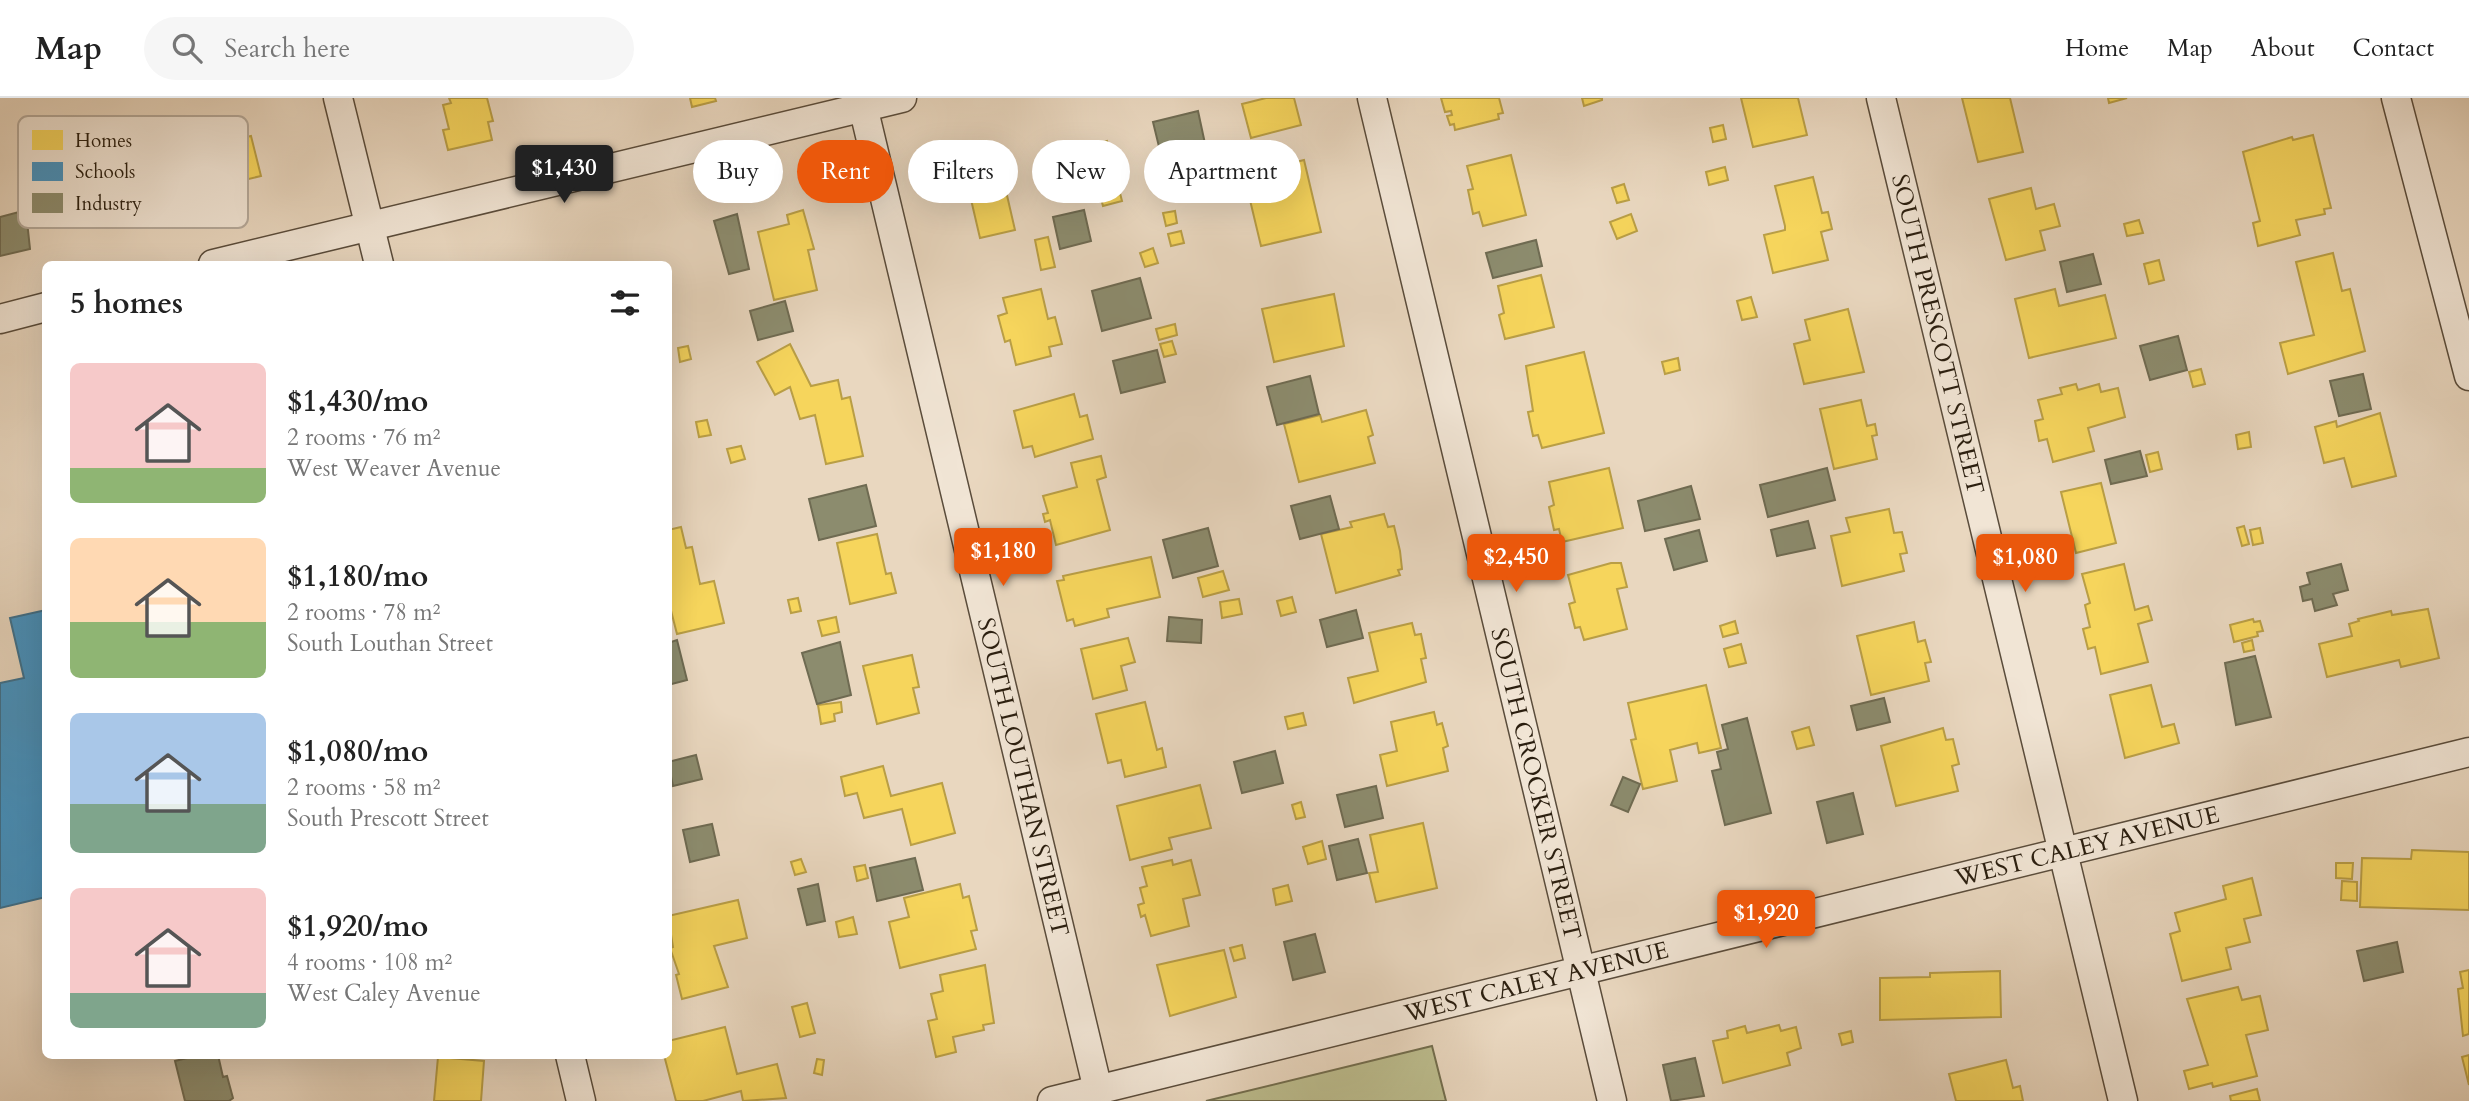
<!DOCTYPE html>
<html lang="en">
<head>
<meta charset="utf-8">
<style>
  :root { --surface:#fff; --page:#f6f6f6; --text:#222; --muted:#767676; --line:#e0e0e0; --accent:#ea580c }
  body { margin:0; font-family:Cardo,serif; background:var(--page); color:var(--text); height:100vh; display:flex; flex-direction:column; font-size:26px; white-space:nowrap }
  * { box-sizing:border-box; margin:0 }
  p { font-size:23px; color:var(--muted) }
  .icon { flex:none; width:38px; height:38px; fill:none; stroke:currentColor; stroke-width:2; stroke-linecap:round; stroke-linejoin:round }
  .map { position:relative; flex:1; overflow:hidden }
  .side { position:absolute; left:42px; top:163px; width:630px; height:798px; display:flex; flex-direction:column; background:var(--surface); border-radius:10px; box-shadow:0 7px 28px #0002 }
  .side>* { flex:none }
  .top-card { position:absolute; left:693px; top:42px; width:665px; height:63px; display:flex; gap:14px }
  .price { position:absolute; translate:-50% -60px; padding:0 16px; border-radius:7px; background:var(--accent); color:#fff; font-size:23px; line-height:46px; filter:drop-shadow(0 2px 4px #0008) }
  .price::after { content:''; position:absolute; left:50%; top:42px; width:21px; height:16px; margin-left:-10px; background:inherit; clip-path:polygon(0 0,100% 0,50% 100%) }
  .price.on { background:#222; color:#fff }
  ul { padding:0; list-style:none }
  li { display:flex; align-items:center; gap:21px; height:175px; padding:0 28px }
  li span { display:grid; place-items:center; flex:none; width:196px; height:140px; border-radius:10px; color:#555 }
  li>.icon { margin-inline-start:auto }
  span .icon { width:84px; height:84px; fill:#fffc; stroke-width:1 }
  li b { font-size:30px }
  h2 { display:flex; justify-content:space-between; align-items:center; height:84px; padding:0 28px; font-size:30px }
  .pill { padding:0 24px; border-radius:32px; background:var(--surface); box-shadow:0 7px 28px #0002; font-size:24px; line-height:63px }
  .pill.on { background:var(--accent); color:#fff }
  header { display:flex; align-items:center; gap:42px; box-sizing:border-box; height:98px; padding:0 35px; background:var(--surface); border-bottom:2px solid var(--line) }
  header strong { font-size:33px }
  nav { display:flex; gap:38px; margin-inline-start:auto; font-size:24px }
  .search { width:490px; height:63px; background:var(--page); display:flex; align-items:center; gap:18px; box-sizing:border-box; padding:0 24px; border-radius:38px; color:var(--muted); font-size:26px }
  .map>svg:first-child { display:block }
  .green { fill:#bcbd8e; stroke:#736e4e; stroke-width:2 }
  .homes { fill:#f6d55c; stroke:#b99e45; stroke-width:2 }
  .schools { fill:#4393c3; stroke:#3c708d; stroke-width:2 }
  .industry { fill:#8c8c6e; stroke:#6f6b52; stroke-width:2 }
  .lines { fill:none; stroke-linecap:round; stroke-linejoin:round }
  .street-casing { stroke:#5a4c3b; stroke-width:31 }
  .street { stroke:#f1e5d5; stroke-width:28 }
  .labels { text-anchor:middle; stroke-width:7; stroke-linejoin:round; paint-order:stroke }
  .street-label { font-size:24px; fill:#2a1e0f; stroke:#f1e5d5 }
  .key { fill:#f1e5d5; stroke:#b5a99a; stroke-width:2 }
  .key-label { font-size:19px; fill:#2a1e0f }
</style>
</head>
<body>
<header>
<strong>Map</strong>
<div class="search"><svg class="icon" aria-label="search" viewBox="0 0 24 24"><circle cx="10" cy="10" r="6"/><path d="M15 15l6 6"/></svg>Search here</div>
<nav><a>Home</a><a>Map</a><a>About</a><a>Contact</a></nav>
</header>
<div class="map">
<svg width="2469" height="1003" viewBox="0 0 2469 1003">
  <rect width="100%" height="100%" fill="#e9d7bf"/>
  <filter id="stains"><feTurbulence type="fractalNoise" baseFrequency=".00286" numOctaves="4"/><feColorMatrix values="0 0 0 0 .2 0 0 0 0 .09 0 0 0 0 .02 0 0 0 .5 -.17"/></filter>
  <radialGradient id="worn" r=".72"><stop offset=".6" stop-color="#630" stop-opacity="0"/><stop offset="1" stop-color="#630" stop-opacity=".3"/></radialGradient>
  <path class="green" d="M1432,948L1446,1003H1206Z"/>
  <g class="homes">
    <path d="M449,0H487L493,23L488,24L492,42L448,52L443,32L449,31L443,7L451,5Z"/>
    <path d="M690,0H715L716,3L692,9Z"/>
    <path d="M1266,0H1294L1301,27L1251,40L1242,6Z"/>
    <path d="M1441,0H1499L1503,15L1498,16L1499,21L1455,32L1454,26L1450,27L1447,18L1452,17L1451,13L1445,14Z"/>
    <path d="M1582,0H1602V2L1584,8Z"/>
    <path d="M1741,0H1798L1807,37L1753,49Z"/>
    <path d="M1962,0H2010L2023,54L1978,64Z"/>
    <path d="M2108,0H2127L2109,5Z"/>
    <path d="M1723,27L1726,41L1713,44L1710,30Z"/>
    <path d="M2313,37L2331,110L2324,111L2325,116L2296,122L2300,137L2258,148L2253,125L2260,123L2243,54L2292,39L2293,42Z"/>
    <path d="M251,38L261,78L227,86L231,101L145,121L136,80L192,67L188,52Z"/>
    <path d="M1107,43L1122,103L1103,108L1095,79L1067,86L1059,55Z"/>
    <path d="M1511,57L1526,117L1483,128L1479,114L1473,116L1468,92L1473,91L1467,68Z"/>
    <path d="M1304,62L1321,134L1261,148L1244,77Z"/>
    <path d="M1000,67L1015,132L980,140L969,93L975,91L971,75Z"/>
    <path d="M1725,69L1728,82L1709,87L1706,74Z"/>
    <path d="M1813,79L1822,115L1828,114L1832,131L1821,134L1828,162L1773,175L1764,137L1785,132V128L1775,88Z"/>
    <path d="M1624,86L1629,102L1617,105L1612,90Z"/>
    <path d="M2031,90L2036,111L2054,106L2060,128L2040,133L2045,152L2006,162L1989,101Z"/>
    <path d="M803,112L814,151L808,152L817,192L774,202L758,134L789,126L787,117Z"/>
    <path d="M1175,113L1177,125L1166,128L1163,115Z"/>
    <path d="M1631,116L1637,133L1617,141L1610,124Z"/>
    <path d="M2139,122L2143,135L2127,138L2124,126Z"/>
    <path d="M1181,133L1184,145L1171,148L1168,136Z"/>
    <path d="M1048,139L1055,169L1041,172L1035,142Z"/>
    <path d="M1153,150L1158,165L1145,169L1140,155Z"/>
    <path d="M2333,155L2342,193L2350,191L2365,253L2288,276L2280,245L2314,237L2296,164Z"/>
    <path d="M2159,162L2164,182L2149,186L2144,166Z"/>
    <path d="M1541,177L1554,229L1505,241L1499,217L1504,215L1498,188Z"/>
    <path d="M1041,191L1048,221L1055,219L1062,246L1049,249L1051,258L1016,267L1010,242L1005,244L998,218L1007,215L1003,200Z"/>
    <path d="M2055,191L2059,208L2105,197L2116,240L2029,260L2015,201Z"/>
    <path d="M1334,196L1344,248L1274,264L1262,211Z"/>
    <path d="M1751,199L1757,219L1742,222L1737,203Z"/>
    <path d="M1848,211L1864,274L1804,286L1794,246L1810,242L1805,222Z"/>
    <path d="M1175,226L1177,237L1159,242L1156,231Z"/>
    <path d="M1172,243L1176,256L1164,259L1160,246Z"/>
    <path d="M790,246L811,288L838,282L842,301L850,299L863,358L826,366L815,317L800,321L790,289L775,297L757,264Z"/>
    <path d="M688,248L691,261L680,264L678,250Z"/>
    <path d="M1584,254L1604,335L1542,350L1538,337L1533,338L1528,314L1533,313L1526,268Z"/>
    <path d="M1678,260L1680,272L1665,276L1662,264Z"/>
    <path d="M2201,271L2205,286L2193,289L2189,274Z"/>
    <path d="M2076,286L2078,292L2099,286L2101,294L2118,290L2125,319L2088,330L2094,353L2053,364L2047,341L2039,343L2035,323L2043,321L2038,302L2062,296L2060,290Z"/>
    <path d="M1074,296L1080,319L1087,317L1093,341L1035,359L1032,348L1023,350L1014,313Z"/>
    <path d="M1861,302L1867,328L1875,326L1877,337L1872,338L1877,361L1834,371L1820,311Z"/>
    <path d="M1366,312L1373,337L1368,339L1375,365L1299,384L1284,326L1320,317L1322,324Z"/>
    <path d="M2380,315L2396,378L2352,389L2344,360L2324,365L2315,329L2336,323L2337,329Z"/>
    <path d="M707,322L711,337L699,339L696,324Z"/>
    <path d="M2249,334L2251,349L2238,351L2236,337Z"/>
    <path d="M741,348L745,361L731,365L727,351Z"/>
    <path d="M2158,354L2162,371L2150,374L2146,357Z"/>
    <path d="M1101,358L1106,379L1097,382L1110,432L1056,447L1050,422L1045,424L1043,416L1048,415L1043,398L1077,389L1071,365Z"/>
    <path d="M1609,370L1623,430L1562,444L1559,431L1554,432L1549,409L1554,407L1549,384Z"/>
    <path d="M2101,385L2116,445L2076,455L2061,394Z"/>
    <path d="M1889,411L1894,435L1902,434L1907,455L1900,456L1904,473L1842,488L1831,438L1850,434L1846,420Z"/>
    <path d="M1384,416L1388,429L1394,428L1400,453L1402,471L1398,472L1400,477L1336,495L1321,436L1352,429L1350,424Z"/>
    <path d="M2244,428L2249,446L2242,448L2237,430Z"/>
    <path d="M681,429L686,450L692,449L700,486L714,483L724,525L677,536L668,501V432Z"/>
    <path d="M2260,430L2263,445L2253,447L2250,432Z"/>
    <path d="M877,436L886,476L891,475L896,495L850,506L837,445Z"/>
    <path d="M1151,459L1160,499L1107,511L1109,519L1075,528L1073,521L1067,523L1057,483L1064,482L1063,478Z"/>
    <path d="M1611,465H1621L1627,489L1617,491L1627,531L1584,542L1580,529L1575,530L1569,506L1575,504L1568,477Z"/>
    <path d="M2124,466L2135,512L2148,508L2152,522L2138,526L2148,564L2101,576L2095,549L2088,551L2083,531L2090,529L2085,507L2090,505L2082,476Z"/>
    <path d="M1223,473L1229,492L1203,499L1198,480Z"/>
    <path d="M1292,499L1296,514L1281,518L1277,503Z"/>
    <path d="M798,500L801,513L791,515L788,502Z"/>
    <path d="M1239,501L1242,516L1222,520L1220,504Z"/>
    <path d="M2428,511L2439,560L2401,569L2399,562L2327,579L2319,546L2352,538L2349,526L2359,523L2358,521L2391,513L2392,517Z"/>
    <path d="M836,519L839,534L822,538L818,523Z"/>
    <path d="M2253,521L2254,524L2260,523L2263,533L2257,534L2258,538L2234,544L2230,527Z"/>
    <path d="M1735,523L1738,535L1723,539L1720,528Z"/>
    <path d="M1914,524L1918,544L1925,542L1931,564L1925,565L1929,583L1871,597L1857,538Z"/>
    <path d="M1412,525L1415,537L1421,536L1426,560L1421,561L1426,584L1354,605L1348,580L1378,573L1369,535Z"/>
    <path d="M1128,540L1135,564L1121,568L1127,592L1093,601L1081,551Z"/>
    <path d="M2252,542L2254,552L2244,554L2242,545Z"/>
    <path d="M1741,546L1746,565L1729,569L1724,551Z"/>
    <path d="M912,557L919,589L913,590L919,615L877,626L863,568Z"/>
    <path d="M1706,587L1721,650L1699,655L1697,645L1670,652L1677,683L1643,691L1631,642L1636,641L1628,605Z"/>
    <path d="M2151,587L2162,629L2174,626L2179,645L2125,660L2110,597Z"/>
    <path d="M841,604L842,614L834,616L835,623L821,626L818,607Z"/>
    <path d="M1145,604L1157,652L1162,650L1166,669L1125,679L1121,662L1108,665L1096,616Z"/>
    <path d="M1434,614L1437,627L1442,625L1448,648L1443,650L1448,673L1387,688L1380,657L1397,653L1391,624Z"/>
    <path d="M1303,615L1306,627L1288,631L1285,619Z"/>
    <path d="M1809,629L1814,647L1797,651L1792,634Z"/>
    <path d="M1943,630L1946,642L1953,641L1959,666L1952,668L1958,693L1896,708L1881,648Z"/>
    <path d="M883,668L891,698L942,685L955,735L911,747L902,711L864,720L857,695L845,698L841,679Z"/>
    <path d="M1200,687L1211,730L1169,740L1172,751L1130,762L1117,708Z"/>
    <path d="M1301,704L1305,719L1296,721L1292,707Z"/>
    <path d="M1423,725L1437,790L1376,804L1369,775L1378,774L1370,737Z"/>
    <path d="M1322,743L1326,761L1308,766L1303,749Z"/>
    <path d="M2412,752L2469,754V812L2360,809L2362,760L2411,761Z"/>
    <path d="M801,761L806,774L795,777L791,764Z"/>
    <path d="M1172,762L1173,767L1191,762L1200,797L1183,801L1189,828L1151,838L1145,817L1141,819L1138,807L1144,805L1140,790L1147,788L1142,769Z"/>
    <path d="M2336,765H2353L2352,781L2336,780Z"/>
    <path d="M865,767L868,780L857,783L854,769Z"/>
    <path d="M2252,780L2261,817L2244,821L2250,844L2226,850L2231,871L2182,883L2170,836L2180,833L2175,815L2226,801L2223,788Z"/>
    <path d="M2342,783L2357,784V803L2341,802Z"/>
    <path d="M960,786L963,800L969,798L977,832L971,833L976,851L900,870L889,824L909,819L904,800Z"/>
    <path d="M1288,787L1292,803L1276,807L1273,791Z"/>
    <path d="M738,802L747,840L714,848L728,889L682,901L676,877L679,876L670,850L673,849L668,818Z"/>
    <path d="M853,819L857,836L839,839L836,824Z"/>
    <path d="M1242,847L1245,860L1234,863L1230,850Z"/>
    <path d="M1224,852L1236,899L1170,918L1157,867Z"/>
    <path d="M985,867L994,925L983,927L984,932L953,939L956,954L936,959L928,923L937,921L931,896L943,893L940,877Z"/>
    <path d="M2469,872V936L2463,938L2458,891L2463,890L2460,874Z"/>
    <path d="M2000,873L2001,919L1880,922V880L1930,879V875Z"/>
    <path d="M2238,889L2242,902L2260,898L2268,932L2246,937L2257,978L2213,989L2212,985L2189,991L2184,973L2208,967L2187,901Z"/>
    <path d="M807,905L815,935L800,939L792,909Z"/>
    <path d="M1779,927L1781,933L1796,929L1801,950L1787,955L1790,967L1723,985L1713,943L1728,940L1727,933L1745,928L1747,935Z"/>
    <path d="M725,929L737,976L777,966L786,1000L743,1003L741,993L703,1003H676L664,957H668V943Z"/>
    <path d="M1851,933L1853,944L1842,947L1839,936Z"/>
    <path d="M2469,957V987L2462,959Z"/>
    <path d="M438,959L484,963L481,1003H434Z"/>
    <path d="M817,961L824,962L822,977L814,975Z"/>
    <path d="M2006,962L2013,990L2020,988L2023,1003H1956L1949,976Z"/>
    <path d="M2257,991L2260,1003H2231L2230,998Z"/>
  </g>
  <path class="schools" d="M46,512V799L0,810V585L24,580L10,520Z"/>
  <g class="industry">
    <path d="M1198,13L1207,55L1163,65L1153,24Z"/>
    <path d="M1084,112L1091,143L1060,151L1053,119Z"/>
    <path d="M19,114L21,124L27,123L30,151L0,158V119Z"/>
    <path d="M737,116L749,171L729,176L714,123Z"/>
    <path d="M1536,142L1542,168L1493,180L1486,155Z"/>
    <path d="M2093,156L2101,186L2067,194L2060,164Z"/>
    <path d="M1140,180L1151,220L1102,233L1092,193Z"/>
    <path d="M785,203L793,233L758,242L750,213Z"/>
    <path d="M2178,238L2187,272L2150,282L2140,248Z"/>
    <path d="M1157,252L1165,284L1121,295L1113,263Z"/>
    <path d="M2363,276L2371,311L2339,318L2330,283Z"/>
    <path d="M1310,278L1319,316L1277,327L1267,289Z"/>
    <path d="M2140,353L2147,378L2111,386L2105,362Z"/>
    <path d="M1827,370L1835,402L1768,419L1760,387Z"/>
    <path d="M866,387L876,428L819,442L809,401Z"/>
    <path d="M1691,388L1700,421L1645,433L1638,403Z"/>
    <path d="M1330,398L1339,431L1300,441L1291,408Z"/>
    <path d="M1808,423L1815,450L1777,458L1771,432Z"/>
    <path d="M1208,430L1218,468L1173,480L1163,442Z"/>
    <path d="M1699,432L1707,463L1674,472L1665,441Z"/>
    <path d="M2341,466L2348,492L2333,496L2337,507L2315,513L2312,501L2303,503L2300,489L2310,486L2307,475Z"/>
    <path d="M1356,512L1363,540L1327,549L1320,522Z"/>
    <path d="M1169,519L1202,522L1201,545L1167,543Z"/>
    <path d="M677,542L687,582L668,587V545Z"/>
    <path d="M840,544L851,597L817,606L802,555Z"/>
    <path d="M2255,558L2271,619L2236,627L2225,565Z"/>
    <path d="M1884,600L1890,624L1857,632L1851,608Z"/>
    <path d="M1747,620L1771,715L1725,727L1712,673L1721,671L1717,654L1728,651L1722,627Z"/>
    <path d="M1275,653L1283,685L1242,695L1234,664Z"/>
    <path d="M696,657L702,681L673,688L668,664Z"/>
    <path d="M1623,679L1640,686L1628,714L1611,707Z"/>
    <path d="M1376,688L1383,720L1345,729L1337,697Z"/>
    <path d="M1853,695L1863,736L1827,745L1817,704Z"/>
    <path d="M712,726L719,757L690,764L683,732Z"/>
    <path d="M1358,741L1367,775L1337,782L1329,748Z"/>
    <path d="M915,760L923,792L877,803L870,770Z"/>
    <path d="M818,786L825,823L807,827L798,791Z"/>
    <path d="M1315,836L1325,874L1293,882L1284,844Z"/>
    <path d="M2397,844L2403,874L2364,883L2357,853Z"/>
    <path d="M199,957H218L223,979L227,978L233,1000L229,1003H185L175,963Z"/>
    <path d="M1695,960L1704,998L1671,1003L1663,967Z"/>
  </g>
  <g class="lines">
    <defs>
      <g id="street">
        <path d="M338,0L379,166"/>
        <path id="s1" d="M861,0L1098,992"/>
        <path id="s2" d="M1372,0L1612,1003"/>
        <path id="s3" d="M1881,0L2123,1003"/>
        <path d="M2396,0L2469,278"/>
        <path d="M213,166L902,0"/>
        <path d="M0,221L46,209"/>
        <path d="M570,957L581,1003"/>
        <path id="s4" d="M1052,1003L2469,654"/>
      </g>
    </defs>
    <use href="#street" class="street-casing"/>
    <use href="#street" class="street"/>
  </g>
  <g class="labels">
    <g class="street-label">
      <text dy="8" stroke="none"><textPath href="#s3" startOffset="243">SOUTH PRESCOTT STREET</textPath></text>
      <text dy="8" stroke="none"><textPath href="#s1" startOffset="698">SOUTH LOUTHAN STREET</textPath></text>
      <text dy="8" stroke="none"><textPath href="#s2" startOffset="705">SOUTH CROCKER STREET</textPath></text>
      <text dy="8" stroke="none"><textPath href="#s4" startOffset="1066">WEST CALEY AVENUE</textPath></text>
      <text dy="8" stroke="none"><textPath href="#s4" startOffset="499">WEST CALEY AVENUE</textPath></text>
    </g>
  </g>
  <rect x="18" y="18" width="230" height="112" rx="10" class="key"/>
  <rect x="32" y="32" width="31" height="20" fill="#f6d55c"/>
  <rect x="32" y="64" width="31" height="19" fill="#4393c3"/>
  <rect x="32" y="95" width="31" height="20" fill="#8c8c6e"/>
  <g class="key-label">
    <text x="75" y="49">Homes</text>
    <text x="75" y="80">Schools</text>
    <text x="75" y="112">Industry</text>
  </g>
  <rect width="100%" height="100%" filter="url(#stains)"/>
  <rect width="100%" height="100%" fill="url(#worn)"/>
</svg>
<b class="price on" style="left:564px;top:107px">$1,430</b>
<b class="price" style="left:1003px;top:490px">$1,180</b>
<b class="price" style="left:1516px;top:496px">$2,450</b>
<b class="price" style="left:2025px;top:496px">$1,080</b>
<b class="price" style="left:1766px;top:852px">$1,920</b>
<div class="top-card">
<a class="pill">Buy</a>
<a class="pill on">Rent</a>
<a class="pill">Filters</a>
<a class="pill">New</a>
<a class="pill">Apartment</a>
</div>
<section class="side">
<h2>5 homes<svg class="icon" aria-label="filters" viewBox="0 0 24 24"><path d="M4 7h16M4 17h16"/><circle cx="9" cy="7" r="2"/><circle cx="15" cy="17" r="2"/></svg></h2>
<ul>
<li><span style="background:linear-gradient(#f6c9c9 75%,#8fb573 0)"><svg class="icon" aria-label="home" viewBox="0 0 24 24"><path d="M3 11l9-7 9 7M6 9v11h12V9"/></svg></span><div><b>$1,430/mo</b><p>2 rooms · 76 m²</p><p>West Weaver Avenue</p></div></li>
<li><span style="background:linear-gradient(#ffd9b3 60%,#8fb573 0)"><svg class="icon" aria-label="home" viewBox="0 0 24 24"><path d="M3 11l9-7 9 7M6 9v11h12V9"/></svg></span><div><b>$1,180/mo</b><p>2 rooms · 78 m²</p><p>South Louthan Street</p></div></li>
<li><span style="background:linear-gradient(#a9c7e8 65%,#7fa58c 0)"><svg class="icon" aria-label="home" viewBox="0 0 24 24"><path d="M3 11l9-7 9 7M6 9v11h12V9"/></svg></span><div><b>$1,080/mo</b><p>2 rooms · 58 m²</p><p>South Prescott Street</p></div></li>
<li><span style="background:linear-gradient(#f6c9c9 75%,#7fa58c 0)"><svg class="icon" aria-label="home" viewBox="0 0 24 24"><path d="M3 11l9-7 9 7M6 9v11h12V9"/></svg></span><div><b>$1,920/mo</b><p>4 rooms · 108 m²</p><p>West Caley Avenue</p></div></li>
</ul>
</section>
</div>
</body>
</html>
